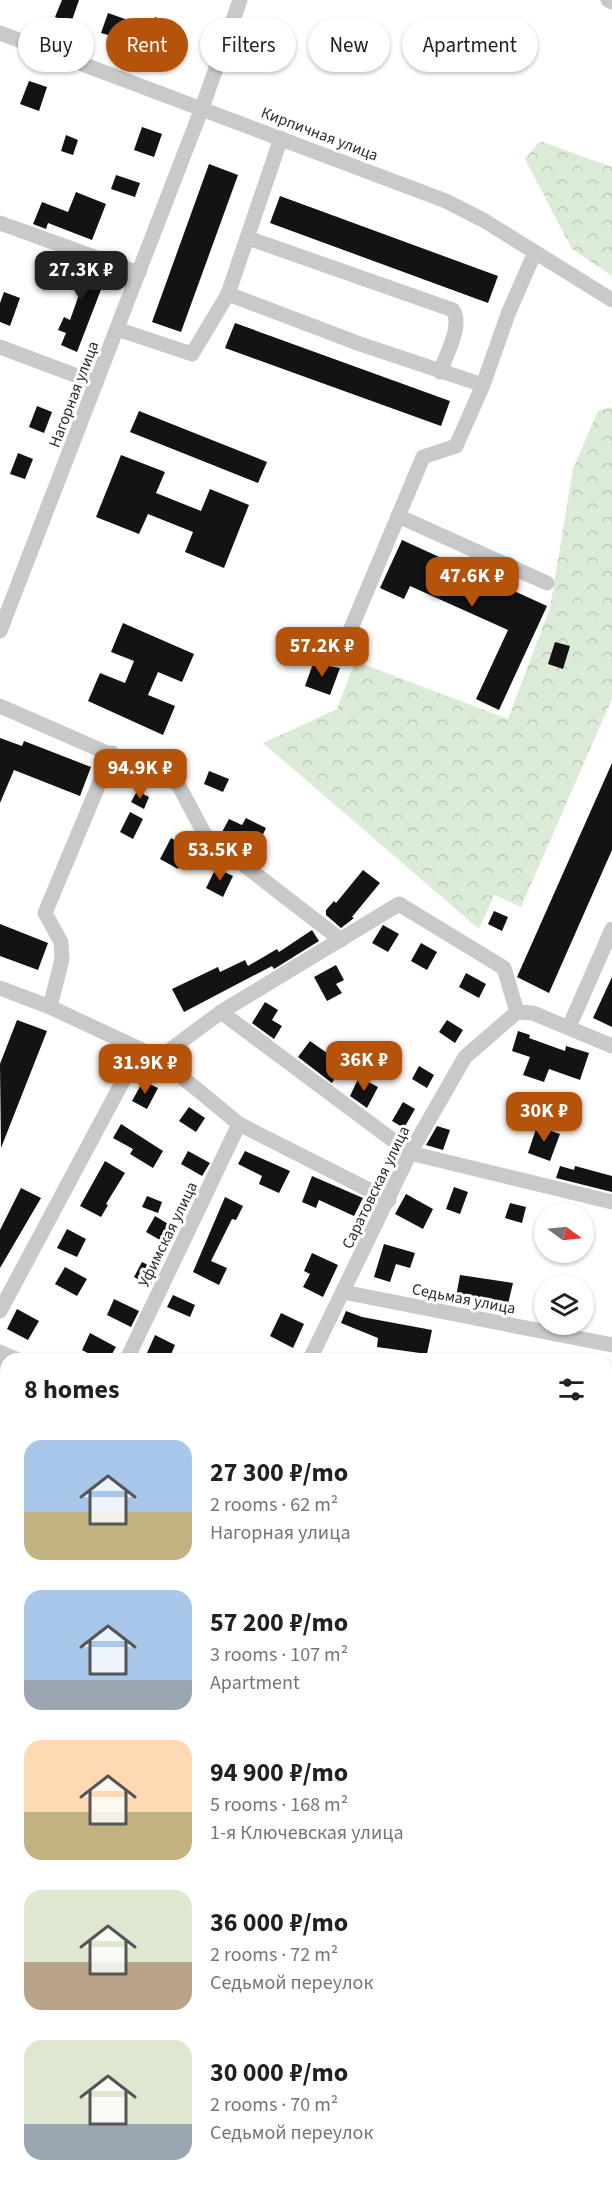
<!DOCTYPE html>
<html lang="en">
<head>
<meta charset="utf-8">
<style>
  :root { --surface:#fff; --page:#f2f2f2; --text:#202124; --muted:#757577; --accent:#b45309 }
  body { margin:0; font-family:"Source Sans 3",sans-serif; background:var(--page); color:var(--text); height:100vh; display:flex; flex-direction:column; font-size:22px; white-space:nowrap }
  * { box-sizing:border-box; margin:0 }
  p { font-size:20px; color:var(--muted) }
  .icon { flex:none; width:33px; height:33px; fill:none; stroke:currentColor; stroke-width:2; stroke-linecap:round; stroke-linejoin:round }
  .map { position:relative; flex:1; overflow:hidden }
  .details { position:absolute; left:0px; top:1353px; width:612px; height:836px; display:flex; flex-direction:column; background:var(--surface); border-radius:18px 18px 0 0; box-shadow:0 2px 4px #0004 }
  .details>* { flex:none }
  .banner { position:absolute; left:18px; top:18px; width:576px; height:54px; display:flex; gap:12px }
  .needle { width:39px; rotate:105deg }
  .fabs { position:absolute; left:534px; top:1203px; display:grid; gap:12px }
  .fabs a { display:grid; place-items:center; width:60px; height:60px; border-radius:50%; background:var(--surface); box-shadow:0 2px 4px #0004; font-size:30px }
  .price { position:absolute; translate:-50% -51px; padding:0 14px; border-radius:12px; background:var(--accent); color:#fff; font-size:20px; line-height:39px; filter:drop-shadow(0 2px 3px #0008) }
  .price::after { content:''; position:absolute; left:50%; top:36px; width:18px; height:14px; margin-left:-9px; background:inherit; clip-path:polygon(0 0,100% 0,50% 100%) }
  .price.current { background:#222; color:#fff }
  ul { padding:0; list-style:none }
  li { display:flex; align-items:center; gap:18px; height:150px; padding:0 24px }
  li span { display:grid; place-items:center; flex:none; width:168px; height:120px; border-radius:18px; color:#555 }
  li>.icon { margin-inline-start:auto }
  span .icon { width:72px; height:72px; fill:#fffc; stroke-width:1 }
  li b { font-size:26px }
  h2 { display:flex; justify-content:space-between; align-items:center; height:72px; padding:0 24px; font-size:26px }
  .chip { padding:0 21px; border-radius:27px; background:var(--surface); box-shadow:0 2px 4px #0004; font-size:21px; line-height:54px }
  .chip.current { background:var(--accent); color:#fff }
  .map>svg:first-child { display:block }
  .forest { fill:url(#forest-crowns) }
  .water { fill:url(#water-ripples) }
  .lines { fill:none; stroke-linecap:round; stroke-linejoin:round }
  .stream { stroke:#c1d0ed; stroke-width:4.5 }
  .building { fill:#131313 }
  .minor { stroke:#c9c9c9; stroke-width:15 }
  .rail { stroke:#818181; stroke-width:4.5; stroke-dasharray:6 4.5; stroke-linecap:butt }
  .labels { text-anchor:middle; stroke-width:6; stroke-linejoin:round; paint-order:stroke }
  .street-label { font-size:16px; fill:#2c2c2c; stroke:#fff }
</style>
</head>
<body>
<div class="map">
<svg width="612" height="2188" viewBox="0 0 612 2188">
  <defs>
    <pattern id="forest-crowns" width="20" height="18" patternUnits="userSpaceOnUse" patternTransform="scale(1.5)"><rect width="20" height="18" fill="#dcebd7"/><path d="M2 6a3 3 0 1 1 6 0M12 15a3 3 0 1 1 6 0" fill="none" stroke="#bdcab9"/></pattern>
    <pattern id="water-ripples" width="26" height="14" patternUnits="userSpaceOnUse" patternTransform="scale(1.5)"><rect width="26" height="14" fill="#c1d0ed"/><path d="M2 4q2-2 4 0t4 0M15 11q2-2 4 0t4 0" fill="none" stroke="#a6b3cb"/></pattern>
  </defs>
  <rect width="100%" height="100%" fill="#fff"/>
  <g class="forest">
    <path d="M540,141L612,167V276L572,249L525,159Z"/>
    <path d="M612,407V699L521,907L494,895L479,929L263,743L337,709L355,661L508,719L550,608L573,469L598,411Z"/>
    <path d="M6,2020V2182L76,2183L78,2188H6L0,2178V2023Z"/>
  </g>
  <path class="water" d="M0,2079L6,2081V2171L4,2173L0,2167Z"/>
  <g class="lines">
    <path class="stream" d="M28,2182L30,2188"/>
  </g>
  <g class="building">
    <path d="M62,0H79L71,23L55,17Z"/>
    <path d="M108,13L125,19L118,38L101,33Z"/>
    <path d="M155,17L181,27L169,62L142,52Z"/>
    <path d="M29,81L47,87L39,111L20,104Z"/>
    <path d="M142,127L162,134L154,157L134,150Z"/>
    <path d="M66,135L78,140L73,155L61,151Z"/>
    <path d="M209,164L238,175L181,332L152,322Z"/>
    <path d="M116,175L140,183L135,197L111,189Z"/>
    <path d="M76,192L106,204L92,240L48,223L46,229L33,224L42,202L68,212Z"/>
    <path d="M280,196L498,276L488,303L270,223Z"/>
    <path d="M68,261L107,274L77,352L61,345L66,333L58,330L64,317L70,320L81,289L61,282Z"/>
    <path d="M4,292L20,298L10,326L0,322V303Z"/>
    <path d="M235,323L450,401L441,426L225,348Z"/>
    <path d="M37,406L52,412L44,433L29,427Z"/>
    <path d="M139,411L267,462L258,483L130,432Z"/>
    <path d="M18,453L33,459L25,479L10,474Z"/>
    <path d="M121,455L165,472L156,493L201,511L210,489L249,505L224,568L185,552L193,532L148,514L139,534L96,517Z"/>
    <path d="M402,540L547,606L499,710L476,699L508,630L410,586L404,599L380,588Z"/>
    <path d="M123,623L194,654L182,682L158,672L148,695L175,706L163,735L88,701L100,673L125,683L134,661L111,652Z"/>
    <path d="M555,642L570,646L563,669L548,664Z"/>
    <path d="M315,658L323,665L340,668L330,695L305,686Z"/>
    <path d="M0,738L22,746L24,741L91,767L80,796L14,770L0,803Z"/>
    <path d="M612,763V850L549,993L517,977Z"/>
    <path d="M209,771L229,779L223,792L204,784Z"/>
    <path d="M137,791L149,797L144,809L131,802Z"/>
    <path d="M130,812L143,819L133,839L120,832Z"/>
    <path d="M246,818L266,828L256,849L222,832L229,819L242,825Z"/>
    <path d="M171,838L190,849L178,869L160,859Z"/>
    <path d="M216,868L233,876L223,897L206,888Z"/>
    <path d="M363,870L380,883L352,917L354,918L341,928L326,915V910L334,901L336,903Z"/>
    <path d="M494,911L508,917L502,931L488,924Z"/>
    <path d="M0,924L48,943L38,970L0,956Z"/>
    <path d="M383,925L399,934L388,952L372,943Z"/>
    <path d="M312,930L319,941L274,969L272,966L184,1012L172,989L218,967L220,972L245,960L248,966L277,949L279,952Z"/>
    <path d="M421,943L437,952L427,970L411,961Z"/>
    <path d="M336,965L344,980L336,984L342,993L327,1001L314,977Z"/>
    <path d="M466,973L486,984L479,998L459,987Z"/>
    <path d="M612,977V1027L593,1018Z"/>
    <path d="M265,1002L278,1010L272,1020L282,1026L274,1039L252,1023Z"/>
    <path d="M17,1020L47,1031L1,1148L0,1064Z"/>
    <path d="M447,1020L463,1030L455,1043L439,1032Z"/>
    <path d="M518,1031L530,1035L529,1038L565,1051L566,1046L589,1053L580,1080L549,1069L544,1082L523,1075L530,1057L512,1051Z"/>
    <path d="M310,1041L344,1065L332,1083L298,1057Z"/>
    <path d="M419,1066L434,1075L427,1088L412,1079Z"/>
    <path d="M359,1077L378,1087L367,1108L350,1096Z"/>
    <path d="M143,1081L158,1088L147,1109L132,1101Z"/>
    <path d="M403,1102L415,1109L404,1128L392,1121Z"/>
    <path d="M189,1107L205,1118L196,1132L179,1121Z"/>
    <path d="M121,1124L163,1151L153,1168L130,1154L133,1149L113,1138Z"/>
    <path d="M437,1126L450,1130L443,1150L426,1145Z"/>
    <path d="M537,1126L560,1134L550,1161L528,1153Z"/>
    <path d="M188,1151L210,1163L202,1176L181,1164Z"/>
    <path d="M245,1151L290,1171L279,1193L259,1184L262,1176L238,1164Z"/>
    <path d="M105,1161L125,1173L106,1204L108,1205L101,1217L80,1206Z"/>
    <path d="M560,1166L574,1170L575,1166L612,1176V1192L556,1178Z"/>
    <path d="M312,1176L363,1198L354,1216L319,1200L316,1208L302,1202Z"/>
    <path d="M454,1187L468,1192L460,1214L446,1209Z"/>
    <path d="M21,1188L41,1198L0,1268V1230Z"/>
    <path d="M406,1194L433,1209L423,1229L395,1214Z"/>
    <path d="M147,1196L162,1202L158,1213L142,1207Z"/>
    <path d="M225,1197L243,1206L236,1220L232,1219L211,1261L227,1268L219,1285L193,1272Z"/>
    <path d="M510,1203L526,1207L522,1223L505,1218Z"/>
    <path d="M155,1216L175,1228L167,1244L146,1232Z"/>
    <path d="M67,1229L86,1239L77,1257L57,1248Z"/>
    <path d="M384,1244L415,1253L410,1268L396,1264L390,1282L374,1277Z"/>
    <path d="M312,1253L338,1265L323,1297L303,1287L310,1274L304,1271Z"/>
    <path d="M142,1262L158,1270L150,1286L134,1277Z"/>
    <path d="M65,1267L87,1279L77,1296L55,1284Z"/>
    <path d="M460,1275L513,1283L508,1304L474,1296L473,1300L456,1297Z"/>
    <path d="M173,1295L195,1305L190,1317L167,1307Z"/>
    <path d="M114,1299L139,1311L131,1327L107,1315Z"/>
    <path d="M17,1309L39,1321L28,1340L7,1329Z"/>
    <path d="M346,1311L362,1317L432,1330L427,1354L377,1347L378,1338L341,1323Z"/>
    <path d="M281,1313L304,1324L293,1348L270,1336Z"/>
    <path d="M90,1333L116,1347L109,1359H99L82,1350Z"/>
    <path d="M155,1335L175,1345L169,1359H161L147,1353Z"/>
  </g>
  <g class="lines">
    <g class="minor">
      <path d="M608,0L612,2"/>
      <path d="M0,33L446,201L485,221L612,300"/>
      <path d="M0,223L139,273"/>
      <path d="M248,238L453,310C463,326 446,355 440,372"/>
      <path d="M228,294L281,138"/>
      <path d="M117,329L192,354L228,294L360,344L483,385L508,314L535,252"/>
      <path d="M0,347L96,383"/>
      <path d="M398,516L547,583"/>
      <path d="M0,631L202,108L240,0"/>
      <path d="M327,656L347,638L423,457L456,446L483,385"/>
      <path d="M0,706L178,784L205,835L341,940"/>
      <path d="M0,988L50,1007L159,1058L239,1124L389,1200"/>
      <path d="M50,1007L62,959L61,942L45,913L112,753"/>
      <path d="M221,1012L410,1153L612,1202"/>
      <path d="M569,1027L612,929"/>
      <path d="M343,1292L612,1345"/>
      <path d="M0,1311L132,1064L159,1058L221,1012L399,904L504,968L517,1012"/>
      <path d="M0,1352L16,1359"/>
      <path d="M127,1359L239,1124"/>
      <path d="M310,1359L410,1153L465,1057L517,1012L533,1013L612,1046"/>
      <path d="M0,1377L6,1364"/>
      <path d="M606,1481L612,1483"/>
      <path d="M0,1579L6,1583"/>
      <path d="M0,1805L6,1799"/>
      <path d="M0,1930L6,1948"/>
      <path d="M606,2030L612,2031"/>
      <path d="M85,2182L88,2188"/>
      <path d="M346,2182L350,2188"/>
      <path d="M252,2188L261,2182"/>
      <path d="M321,2188L324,2182"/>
    </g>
    <g class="rail">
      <path d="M606,1755L612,1741"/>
      <path d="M454,2188L457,2182"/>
    </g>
  </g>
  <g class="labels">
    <g class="street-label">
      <text transform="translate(320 133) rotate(21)" y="6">Кирпичная улица</text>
      <text transform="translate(73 394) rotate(-69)" y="6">Нагорная улица</text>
      <text transform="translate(375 1187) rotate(-64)" y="6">Саратовская улица</text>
      <text transform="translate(167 1234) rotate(-64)" y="6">Уфимская улица</text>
      <text transform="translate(464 1298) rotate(11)" y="6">Седьмая улица</text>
    </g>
  </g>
</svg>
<div class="fabs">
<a><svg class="needle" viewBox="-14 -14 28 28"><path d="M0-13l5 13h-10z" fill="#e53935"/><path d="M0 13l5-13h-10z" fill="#757577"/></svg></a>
<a><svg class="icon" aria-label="layers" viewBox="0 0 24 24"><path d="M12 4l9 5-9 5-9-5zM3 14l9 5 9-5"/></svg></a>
</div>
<b class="price current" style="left:81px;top:302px">27.3K ₽</b>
<b class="price" style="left:472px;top:608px">47.6K ₽</b>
<b class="price" style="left:322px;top:678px">57.2K ₽</b>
<b class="price" style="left:140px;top:800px">94.9K ₽</b>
<b class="price" style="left:220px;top:882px">53.5K ₽</b>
<b class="price" style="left:364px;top:1092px">36K ₽</b>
<b class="price" style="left:145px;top:1095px">31.9K ₽</b>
<b class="price" style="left:544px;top:1143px">30K ₽</b>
<div class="banner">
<a class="chip">Buy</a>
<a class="chip current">Rent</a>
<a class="chip">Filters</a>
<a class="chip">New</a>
<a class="chip">Apartment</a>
</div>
<section class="details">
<h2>8 homes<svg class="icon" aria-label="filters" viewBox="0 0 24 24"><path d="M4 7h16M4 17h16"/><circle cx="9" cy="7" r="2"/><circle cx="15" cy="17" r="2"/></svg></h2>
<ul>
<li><span style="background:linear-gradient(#a9c7e8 60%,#c2b280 0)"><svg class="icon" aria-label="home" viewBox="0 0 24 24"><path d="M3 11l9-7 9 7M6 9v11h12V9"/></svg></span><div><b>27 300 ₽/mo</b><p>2 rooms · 62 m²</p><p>Нагорная улица</p></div></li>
<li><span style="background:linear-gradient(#a9c7e8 75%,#9aa5b1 0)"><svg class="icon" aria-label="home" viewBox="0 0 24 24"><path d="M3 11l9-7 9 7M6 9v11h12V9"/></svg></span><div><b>57 200 ₽/mo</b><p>3 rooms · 107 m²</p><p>Apartment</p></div></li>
<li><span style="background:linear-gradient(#ffd9b3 60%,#c2b280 0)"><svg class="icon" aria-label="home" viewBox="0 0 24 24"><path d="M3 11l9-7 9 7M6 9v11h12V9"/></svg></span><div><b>94 900 ₽/mo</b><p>5 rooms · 168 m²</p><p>1-я Ключевская улица</p></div></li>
<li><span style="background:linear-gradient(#dfe7d0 60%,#b9a48a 0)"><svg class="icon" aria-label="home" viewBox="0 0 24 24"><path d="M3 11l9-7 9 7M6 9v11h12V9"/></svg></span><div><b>36 000 ₽/mo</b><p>2 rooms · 72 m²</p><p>Седьмой переулок</p></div></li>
<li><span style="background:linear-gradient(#dfe7d0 70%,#9aa5b1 0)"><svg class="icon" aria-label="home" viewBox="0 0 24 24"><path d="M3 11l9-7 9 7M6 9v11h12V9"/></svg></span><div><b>30 000 ₽/mo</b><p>2 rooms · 70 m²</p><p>Седьмой переулок</p></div></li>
</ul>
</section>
</div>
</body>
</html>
